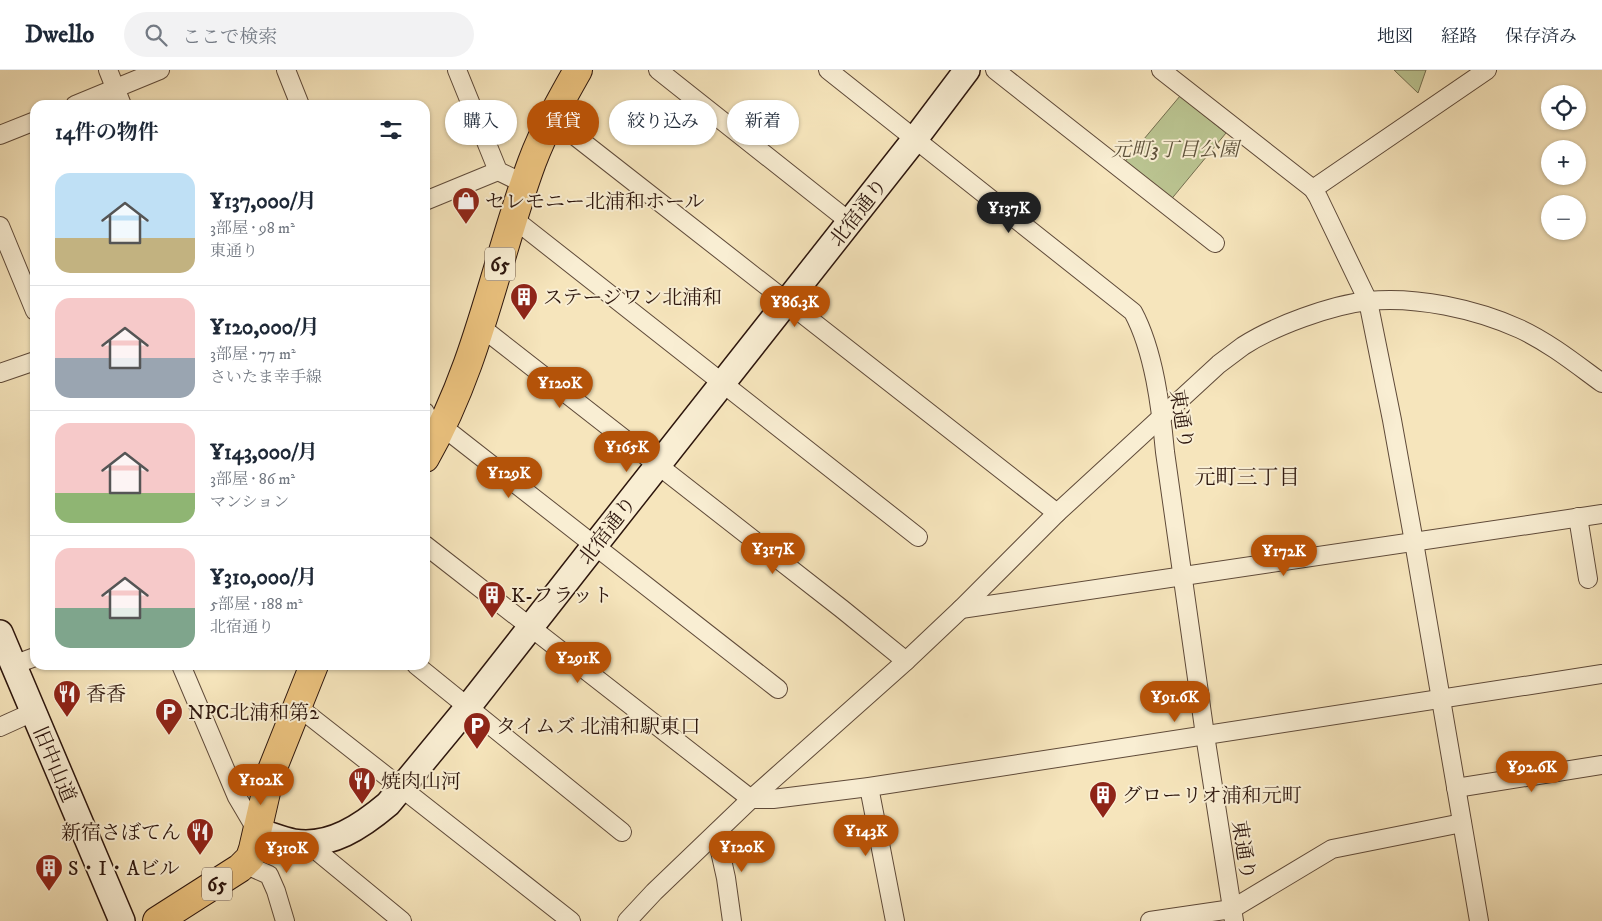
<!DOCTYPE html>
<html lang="ja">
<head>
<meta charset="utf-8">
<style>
  :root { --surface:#fff; --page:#f2f2f3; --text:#1f2937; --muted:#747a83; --line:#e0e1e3; --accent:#b45309 }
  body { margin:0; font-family:"IM FELL DW Pica","Noto Serif JP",serif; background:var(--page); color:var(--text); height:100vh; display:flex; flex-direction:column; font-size:19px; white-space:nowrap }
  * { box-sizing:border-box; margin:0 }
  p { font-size:16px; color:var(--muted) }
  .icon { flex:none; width:28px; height:28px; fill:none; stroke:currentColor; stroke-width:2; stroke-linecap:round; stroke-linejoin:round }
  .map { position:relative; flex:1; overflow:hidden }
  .side { position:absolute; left:30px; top:30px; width:400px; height:570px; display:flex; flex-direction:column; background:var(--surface); border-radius:15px; box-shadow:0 1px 4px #0004 }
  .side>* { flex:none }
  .hud { position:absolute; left:445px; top:30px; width:475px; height:45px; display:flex; gap:10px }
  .fabs { position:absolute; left:1541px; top:15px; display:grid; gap:10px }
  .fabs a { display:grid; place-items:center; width:45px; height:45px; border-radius:50%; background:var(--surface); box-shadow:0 1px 4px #0004; font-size:25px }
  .price { position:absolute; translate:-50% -42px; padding:0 11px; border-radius:18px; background:var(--accent); color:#fff; font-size:16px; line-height:32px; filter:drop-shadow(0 1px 2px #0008) }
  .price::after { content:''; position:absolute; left:50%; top:30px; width:15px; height:11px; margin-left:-8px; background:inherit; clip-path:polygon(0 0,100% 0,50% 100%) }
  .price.current { background:#222; color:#fff }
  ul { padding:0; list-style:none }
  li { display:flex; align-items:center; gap:15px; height:125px; padding:0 25px }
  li+li { border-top:1px solid var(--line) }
  li span { display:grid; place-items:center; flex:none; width:140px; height:100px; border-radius:15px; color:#555 }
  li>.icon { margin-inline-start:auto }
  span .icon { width:60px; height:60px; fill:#fffc; stroke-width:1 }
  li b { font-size:21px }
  h2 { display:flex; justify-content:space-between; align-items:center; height:60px; padding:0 25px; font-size:21px }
  .pill { padding:0 18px; border-radius:22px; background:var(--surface); box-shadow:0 1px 4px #0004; font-size:18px; line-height:45px }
  .pill.current { background:var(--accent); color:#fff }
  header { display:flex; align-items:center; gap:30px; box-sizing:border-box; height:70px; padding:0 25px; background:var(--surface); border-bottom:1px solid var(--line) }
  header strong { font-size:24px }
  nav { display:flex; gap:28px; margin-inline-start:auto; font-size:18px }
  .search { width:350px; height:45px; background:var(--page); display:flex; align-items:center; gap:12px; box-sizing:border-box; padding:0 18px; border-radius:28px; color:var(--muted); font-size:19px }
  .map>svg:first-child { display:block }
  .green { fill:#bbc592; stroke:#746e50 }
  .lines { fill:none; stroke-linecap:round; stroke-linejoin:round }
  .street-casing { stroke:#5f4a39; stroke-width:20 }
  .secondary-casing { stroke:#2d160d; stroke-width:28 }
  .primary-casing { stroke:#2d160d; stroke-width:30 }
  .street { stroke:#f9eed3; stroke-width:18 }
  .secondary { stroke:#f9eed3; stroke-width:25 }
  .primary { stroke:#ebc27e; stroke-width:28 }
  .labels { text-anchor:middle; stroke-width:4; stroke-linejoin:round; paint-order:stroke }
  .shield { fill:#f9eed3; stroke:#6a5748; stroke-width:1 }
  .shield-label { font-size:19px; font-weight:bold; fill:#2d160d }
  .park-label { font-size:20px; font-style:italic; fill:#5f533c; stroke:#f9eed3 }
  .poi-label { font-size:20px; fill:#2d160d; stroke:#f9eed3; text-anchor:start }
  .street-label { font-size:20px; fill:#2d160d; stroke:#f9eed3 }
  .neighbourhood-label { font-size:21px; fill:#2d160d; stroke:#f9eed3 }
</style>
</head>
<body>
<header>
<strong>Dwello</strong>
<div class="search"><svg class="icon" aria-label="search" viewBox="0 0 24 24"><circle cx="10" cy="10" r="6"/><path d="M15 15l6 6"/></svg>ここで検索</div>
<nav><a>地図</a><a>経路</a><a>保存済み</a></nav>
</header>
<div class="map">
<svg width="1602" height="851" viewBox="0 0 1602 851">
  <rect width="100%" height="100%" fill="#f6e5bc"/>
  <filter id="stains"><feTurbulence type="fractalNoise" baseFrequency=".004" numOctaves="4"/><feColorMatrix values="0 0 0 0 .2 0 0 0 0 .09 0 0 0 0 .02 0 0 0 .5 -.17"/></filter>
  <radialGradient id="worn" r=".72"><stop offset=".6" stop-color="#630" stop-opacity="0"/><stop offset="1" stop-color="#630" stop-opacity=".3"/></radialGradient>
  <g class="green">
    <path d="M1394,0H1426L1418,23Z"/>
    <path d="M1180,26L1226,63L1169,132L1123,94Z"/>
  </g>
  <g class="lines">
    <defs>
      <g id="street">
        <path d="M108,0L122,35"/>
        <path d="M286,0L300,35"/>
        <path d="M457,0L498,101L525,114"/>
        <path d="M658,0L850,152"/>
        <path d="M828,0L1133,242C1154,281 1161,338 1165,382L1205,665L1234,851"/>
        <path d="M995,0L1215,173"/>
        <path d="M1161,0L1313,119L1318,127L1368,231L1392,350L1414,472L1479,851"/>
        <path d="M75,35L160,0"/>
        <path d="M552,48L1057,443"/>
        <path d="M0,65L35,51"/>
        <path d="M1313,119L1487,0"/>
        <path d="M425,131L498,101"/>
        <path d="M514,149L918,467"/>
        <path d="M0,156L35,241"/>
        <path d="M481,257L842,539L906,591"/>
        <path d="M0,303L35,291"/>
        <path d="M425,342L436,369"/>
        <path d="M443,357L778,619"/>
        <path d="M1578,447L1588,509"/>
        <path d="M425,475L751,729H773L869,717L1602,604"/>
        <path d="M961,539L1602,444"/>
        <path d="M13,595L35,587"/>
        <path d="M181,595L237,727L257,761"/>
        <path d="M416,595L622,762"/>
        <path d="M297,636L571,851"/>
        <path d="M0,657L33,642"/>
        <path d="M869,717L895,851"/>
        <path d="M1456,718L1602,695"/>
        <path d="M716,763L726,808L732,851"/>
        <path d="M306,772L402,851"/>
        <path d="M244,794L269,805L276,821L285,851"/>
        <path d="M627,851L654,822L751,729L906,591L961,539L1057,443L1219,294C1227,288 1235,282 1243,276C1274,256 1331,235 1368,231C1416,226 1476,239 1520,259C1550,273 1576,294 1602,313"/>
        <path d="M1150,851L1232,839L1332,779L1462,753"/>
      </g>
      <g id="secondary">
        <path d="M0,563L122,851"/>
        <path d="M257,761C269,764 282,770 294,772C330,778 362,756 388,734L468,637L595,475L915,69L967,0"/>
      </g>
      <g id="primary">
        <path d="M425,388C479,294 495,192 532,92C544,60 561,30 578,0"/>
        <path d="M157,851L240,798L250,788L253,779L270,705L314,595"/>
      </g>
    </defs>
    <use href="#street" class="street-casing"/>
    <use href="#secondary" class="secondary-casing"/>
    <use href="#primary" class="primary-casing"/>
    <use href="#street" class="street"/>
    <use href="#secondary" class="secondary"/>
    <use href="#primary" class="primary"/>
  </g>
  <defs>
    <symbol id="shop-pin" viewBox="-11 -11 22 30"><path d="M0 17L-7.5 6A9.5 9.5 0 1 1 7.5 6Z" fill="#8f2418" stroke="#f9eed3"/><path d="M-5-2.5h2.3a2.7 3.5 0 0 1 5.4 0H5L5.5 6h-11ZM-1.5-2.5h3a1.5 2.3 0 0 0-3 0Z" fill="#fff"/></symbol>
    <symbol id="building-pin" viewBox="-11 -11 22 30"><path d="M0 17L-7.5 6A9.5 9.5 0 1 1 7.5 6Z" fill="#8f2418" stroke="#f9eed3"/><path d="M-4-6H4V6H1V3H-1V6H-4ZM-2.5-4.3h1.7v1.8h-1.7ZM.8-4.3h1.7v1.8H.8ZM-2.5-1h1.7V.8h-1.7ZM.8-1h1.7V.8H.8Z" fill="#fff"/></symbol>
    <symbol id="restaurant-pin" viewBox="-11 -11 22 30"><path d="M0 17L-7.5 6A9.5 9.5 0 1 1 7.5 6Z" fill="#8f2418" stroke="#f9eed3"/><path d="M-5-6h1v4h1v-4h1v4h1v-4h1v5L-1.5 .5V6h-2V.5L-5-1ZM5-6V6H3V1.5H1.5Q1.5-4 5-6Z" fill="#fff"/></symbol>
    <symbol id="parking-pin" viewBox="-11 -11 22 30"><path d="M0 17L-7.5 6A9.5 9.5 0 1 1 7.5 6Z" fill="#8f2418" stroke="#f9eed3"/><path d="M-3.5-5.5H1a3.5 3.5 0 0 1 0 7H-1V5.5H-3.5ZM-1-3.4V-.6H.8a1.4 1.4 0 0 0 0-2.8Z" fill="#fff"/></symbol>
  </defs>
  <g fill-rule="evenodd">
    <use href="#shop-pin" x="450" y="115" width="32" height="43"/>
    <use href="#building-pin" x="508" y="211" width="32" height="43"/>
    <use href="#building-pin" x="476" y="509" width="32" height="43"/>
    <use href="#restaurant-pin" x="51" y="608" width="32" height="43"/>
    <use href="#parking-pin" x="153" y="626" width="32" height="43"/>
    <use href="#parking-pin" x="461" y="640" width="32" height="43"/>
    <use href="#restaurant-pin" x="346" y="695" width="32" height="43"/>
    <use href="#building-pin" x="1087" y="709" width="32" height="43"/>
    <use href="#restaurant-pin" x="184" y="746" width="32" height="43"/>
    <use href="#building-pin" x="33" y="782" width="32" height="43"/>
  </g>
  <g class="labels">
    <g class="shield">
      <rect x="485" y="177.5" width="30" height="33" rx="4"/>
      <rect x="202" y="797.5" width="30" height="33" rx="4"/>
    </g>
    <g class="shield-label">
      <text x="500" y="201">65</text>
      <text x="217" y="821">65</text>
    </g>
    <g class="park-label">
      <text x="1175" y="86">元町3丁目公園</text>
    </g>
    <g class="poi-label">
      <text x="485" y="138">セレモニー北浦和ホール</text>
      <text x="543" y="234">ステージワン北浦和</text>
      <text x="511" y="532">K-フラット</text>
      <text x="86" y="631">香香</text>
      <text x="188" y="649">NPC北浦和第2</text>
      <text x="496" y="663">タイムズ 北浦和駅東口</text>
      <text x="381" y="718">焼肉山河</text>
      <text x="1122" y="732">グローリオ浦和元町</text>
      <text x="181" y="769" text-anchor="end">新宿さぼてん</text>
      <text x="68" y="805">S・I・Aビル</text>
    </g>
    <g class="street-label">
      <text transform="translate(858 142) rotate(-52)" y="7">北宿通り</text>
      <text transform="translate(1182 349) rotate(81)" y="7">東通り</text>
      <text transform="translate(607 460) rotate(-52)" y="7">北宿通り</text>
      <text transform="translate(55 694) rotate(67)" y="7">旧中山道</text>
      <text transform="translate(1244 780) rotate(81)" y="7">東通り</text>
    </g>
    <g class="neighbourhood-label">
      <text x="1247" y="414">元町三丁目</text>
    </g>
  </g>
  <rect width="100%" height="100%" filter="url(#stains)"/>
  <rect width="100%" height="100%" fill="url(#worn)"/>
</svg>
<div class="fabs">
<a><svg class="icon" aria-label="locate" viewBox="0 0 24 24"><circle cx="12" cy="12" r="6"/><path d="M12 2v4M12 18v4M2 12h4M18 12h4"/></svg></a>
<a>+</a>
<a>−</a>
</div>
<b class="price current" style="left:1009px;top:164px">¥137K</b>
<b class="price" style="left:795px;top:258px">¥86.3K</b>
<b class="price" style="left:560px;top:339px">¥120K</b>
<b class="price" style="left:627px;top:403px">¥165K</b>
<b class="price" style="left:509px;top:429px">¥129K</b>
<b class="price" style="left:773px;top:505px">¥317K</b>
<b class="price" style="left:1284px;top:507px">¥172K</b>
<b class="price" style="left:578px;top:614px">¥291K</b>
<b class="price" style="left:1175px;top:653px">¥91.6K</b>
<b class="price" style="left:1532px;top:723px">¥92.6K</b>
<b class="price" style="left:261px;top:736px">¥102K</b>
<b class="price" style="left:866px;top:787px">¥143K</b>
<b class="price" style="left:742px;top:803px">¥120K</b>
<b class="price" style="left:287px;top:804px">¥310K</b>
<div class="hud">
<a class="pill">購入</a>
<a class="pill current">賃貸</a>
<a class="pill">絞り込み</a>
<a class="pill">新着</a>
</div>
<section class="side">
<h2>14件の物件<svg class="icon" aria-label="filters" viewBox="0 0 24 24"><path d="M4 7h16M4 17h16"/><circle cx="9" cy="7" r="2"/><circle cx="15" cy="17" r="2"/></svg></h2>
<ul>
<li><span style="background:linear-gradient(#bfe0f5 65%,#c2b280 0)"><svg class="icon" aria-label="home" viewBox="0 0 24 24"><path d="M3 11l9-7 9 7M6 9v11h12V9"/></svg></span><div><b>¥137,000/月</b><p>3部屋 · 98 m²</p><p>東通り</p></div></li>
<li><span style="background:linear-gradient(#f6c9c9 60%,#9aa5b1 0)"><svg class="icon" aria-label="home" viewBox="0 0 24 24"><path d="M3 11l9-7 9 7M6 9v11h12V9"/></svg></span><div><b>¥120,000/月</b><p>3部屋 · 77 m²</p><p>さいたま幸手線</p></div></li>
<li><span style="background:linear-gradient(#f6c9c9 70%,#8fb573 0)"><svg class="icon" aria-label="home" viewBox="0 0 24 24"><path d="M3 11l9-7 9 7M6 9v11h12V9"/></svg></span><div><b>¥143,000/月</b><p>3部屋 · 86 m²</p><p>マンション</p></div></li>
<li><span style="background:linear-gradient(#f6c9c9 60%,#7fa58c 0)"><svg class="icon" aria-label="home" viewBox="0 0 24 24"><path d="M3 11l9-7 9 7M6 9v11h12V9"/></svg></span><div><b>¥310,000/月</b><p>5部屋 · 188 m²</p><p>北宿通り</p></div></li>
</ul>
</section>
</div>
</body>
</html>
